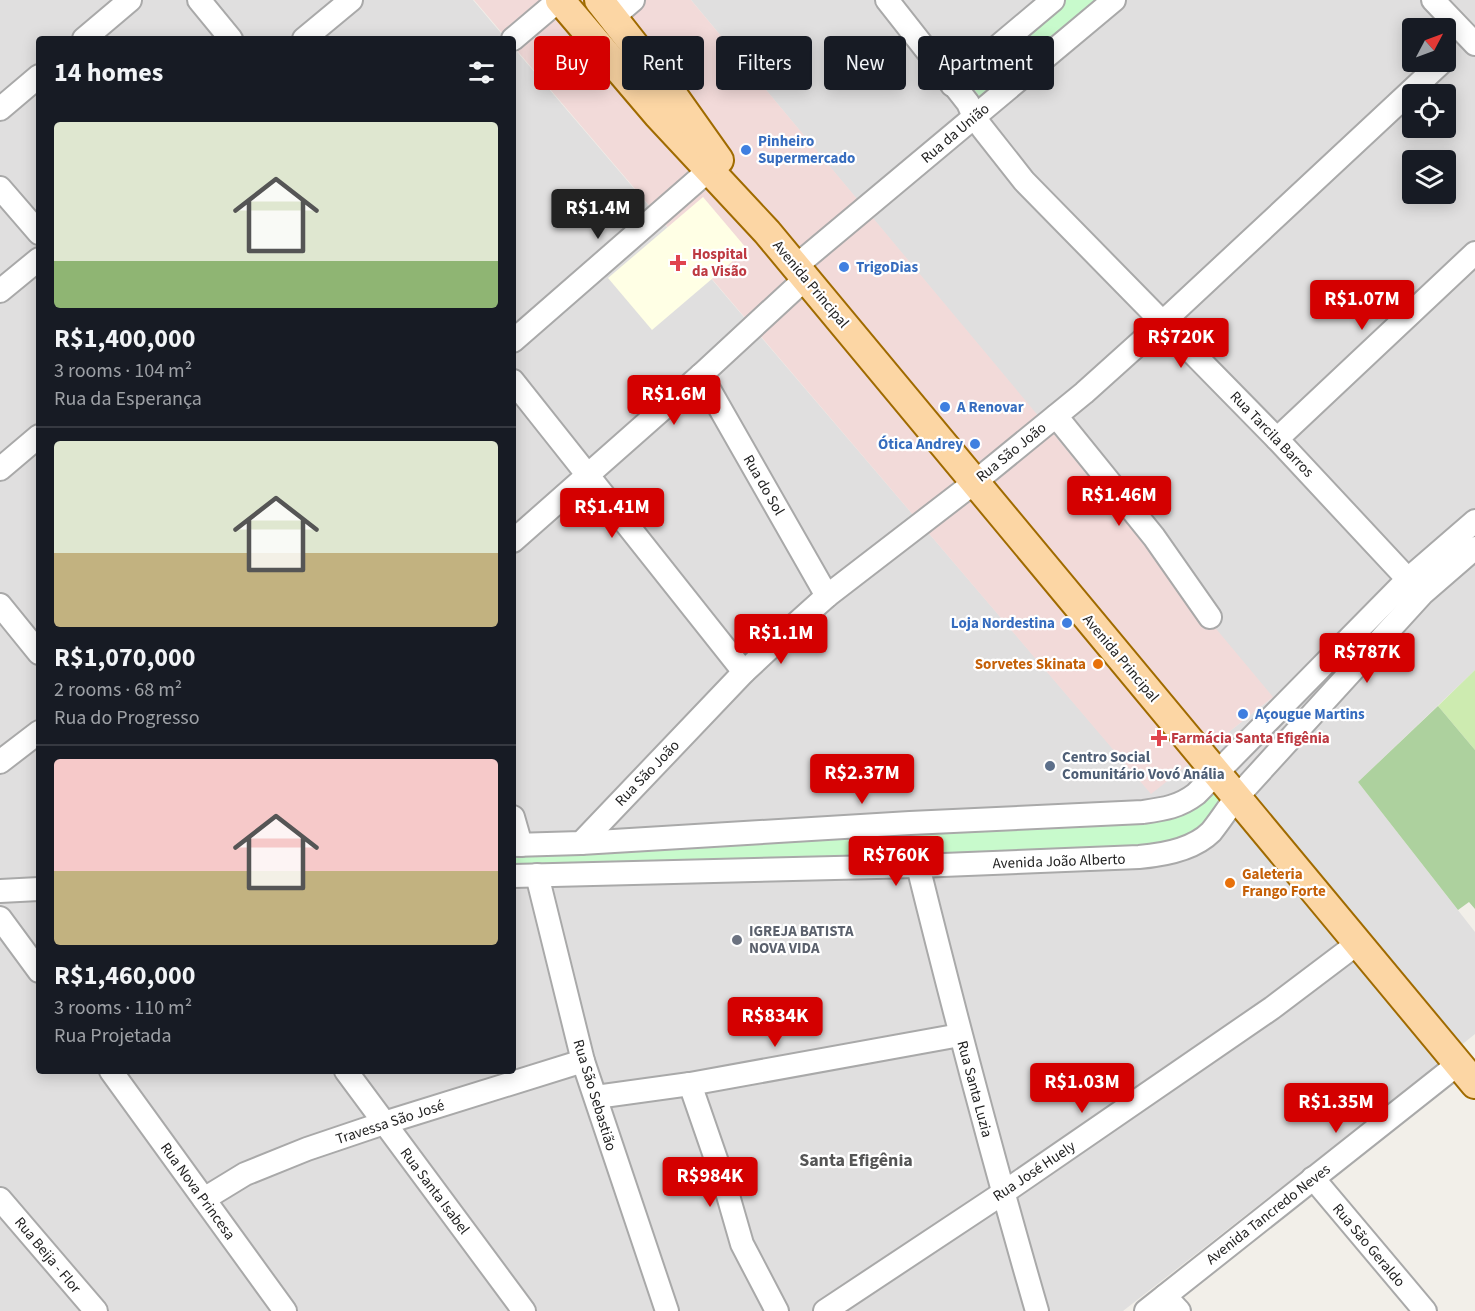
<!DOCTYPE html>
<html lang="en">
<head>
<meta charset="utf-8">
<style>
  :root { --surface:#171b24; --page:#20242c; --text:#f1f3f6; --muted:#9ea1a6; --line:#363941; --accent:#d40000 }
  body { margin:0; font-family:"Source Sans 3",sans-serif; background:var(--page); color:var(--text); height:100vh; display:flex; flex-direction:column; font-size:22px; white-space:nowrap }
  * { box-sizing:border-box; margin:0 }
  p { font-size:20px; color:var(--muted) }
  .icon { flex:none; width:33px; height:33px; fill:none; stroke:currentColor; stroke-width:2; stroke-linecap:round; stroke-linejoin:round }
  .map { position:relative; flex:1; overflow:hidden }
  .side { position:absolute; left:36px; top:36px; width:480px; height:1038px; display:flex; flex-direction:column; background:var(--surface); border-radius:6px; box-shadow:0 3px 15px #0003 }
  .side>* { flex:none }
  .guide { position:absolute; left:534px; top:36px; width:570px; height:54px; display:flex; gap:12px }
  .needle { width:39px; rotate:49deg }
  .tools { position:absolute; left:1402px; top:18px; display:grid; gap:12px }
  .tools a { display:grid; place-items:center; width:54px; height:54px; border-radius:6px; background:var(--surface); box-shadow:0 3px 15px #0003; font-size:30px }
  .price { position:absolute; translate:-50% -51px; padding:0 14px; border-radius:6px; background:var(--accent); color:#fff; font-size:20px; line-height:39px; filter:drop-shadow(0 2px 3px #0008) }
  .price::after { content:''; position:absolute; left:50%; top:36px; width:18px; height:14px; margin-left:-9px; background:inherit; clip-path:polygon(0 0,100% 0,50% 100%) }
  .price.current { background:#222; color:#fff }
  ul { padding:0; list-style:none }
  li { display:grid; align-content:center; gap:12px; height:318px; padding:0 18px }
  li+li { border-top:2px solid var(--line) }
  li span { display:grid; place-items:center; height:186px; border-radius:6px; color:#555 }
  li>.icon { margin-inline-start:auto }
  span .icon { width:108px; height:108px; fill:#fffc; stroke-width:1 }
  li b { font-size:26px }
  h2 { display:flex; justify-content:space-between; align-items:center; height:72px; padding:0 18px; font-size:26px }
  .pill { padding:0 21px; border-radius:6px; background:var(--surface); box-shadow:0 3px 15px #0003; font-size:21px; line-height:54px }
  .pill.current { background:var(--accent); color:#fff }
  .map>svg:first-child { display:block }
  .residential { fill:#e0dfdf; fill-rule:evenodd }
  .commercial { fill:#f2dad9 }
  .education { fill:#ffffe5 }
  .grass { fill:#cdebb0 }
  .forest { fill:#add19e }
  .park { fill:#c8facc }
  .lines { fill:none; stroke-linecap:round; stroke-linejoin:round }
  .minor-casing { stroke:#a9a9a9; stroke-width:26 }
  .major-casing { stroke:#a06b00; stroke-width:32 }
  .minor { stroke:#fff; stroke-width:22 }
  .major { stroke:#fcd6a4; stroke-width:28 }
  .shop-dot { fill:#3f7fe0; stroke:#fff; stroke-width:2 }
  .health-dot { fill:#e0444e; stroke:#fff; stroke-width:2 }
  .food-dot { fill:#e8710a; stroke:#fff; stroke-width:2 }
  .service-dot { fill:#5c6f8a; stroke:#fff; stroke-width:2 }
  .worship-dot { fill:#6b7280; stroke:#fff; stroke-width:2 }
  .labels { text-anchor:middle; stroke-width:4.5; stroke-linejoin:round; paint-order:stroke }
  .street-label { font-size:15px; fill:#222; stroke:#fff }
  .shop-label { font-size:15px; font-weight:bold; fill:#366cbe; stroke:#fff; text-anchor:start }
  .health-label { font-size:15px; font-weight:bold; fill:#be3a42; stroke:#fff; text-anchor:start }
  .food-label { font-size:15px; font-weight:bold; fill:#c56008; stroke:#fff; text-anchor:end }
  .service-label { font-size:15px; font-weight:bold; fill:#4e5e75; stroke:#fff; text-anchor:start }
  .worship-label { font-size:15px; font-weight:bold; fill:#5b616d; stroke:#fff; text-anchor:start }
  .quarter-label { font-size:18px; font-weight:bold; fill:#555; stroke:#fff }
</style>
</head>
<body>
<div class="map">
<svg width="1475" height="1311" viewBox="0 0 1475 1311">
  <rect width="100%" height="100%" fill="#f2efe9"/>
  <path class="residential" d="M0,0H473L506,39H39V1071H513V47L1151,793L1272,698L691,0H1475V670L1358,782L1475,932V1034L1402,1093L1123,1311H0ZM1413,28H1446V62H1413ZM1413,94H1446V128H1413ZM1413,160H1446V194H1413Z"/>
  <path class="commercial" d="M474,0H691L1273,697L1151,794Z"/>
  <path class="education" d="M703,197L747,249L652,330L608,278Z"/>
  <path class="grass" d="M1475,670V750L1438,706Z"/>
  <path class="forest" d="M1438,706L1475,750V909L1469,902L1458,910L1358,782Z"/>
  <g class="park">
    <path d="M1065,0H1099L982,99L967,81Z"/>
    <path d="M1214,790L1226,802L1200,828L1181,839L1138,848L513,869V856L925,828L1147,822L1175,818L1190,810Z"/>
  </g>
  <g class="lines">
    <defs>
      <g id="minor">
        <path d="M199,0L231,39"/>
        <path d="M887,0L968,103L974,117L983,129L1024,181L1277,439L1417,589"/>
        <path d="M1433,0L1475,44"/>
        <path d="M613,17L633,0"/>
        <path d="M84,39L130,0"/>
        <path d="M304,39L351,0"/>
        <path d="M513,39L559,0"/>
        <path d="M952,85L1053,0"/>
        <path d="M0,109L39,76"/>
        <path d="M0,188L39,233"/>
        <path d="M796,266L1114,0"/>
        <path d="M0,291L39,259"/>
        <path d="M513,341L709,170"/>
        <path d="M701,375L827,596"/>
        <path d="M513,381L744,672"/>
        <path d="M1056,416L1154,537L1210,617"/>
        <path d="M1277,439L1475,253"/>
        <path d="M0,469L39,436"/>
        <path d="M513,541L701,375L806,278"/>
        <path d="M0,605L39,653"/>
        <path d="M0,762L39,732"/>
        <path d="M513,817L521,845"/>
        <path d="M581,843L744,672L788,631L827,596L975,482L1084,393L1163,322L1442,62"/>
        <path d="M513,845L581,843L910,823L1143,812C1164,809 1179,807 1196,794L1408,579L1475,521"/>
        <path d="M918,866C955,1015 994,1163 1037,1311"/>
        <path d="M537,875L583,1061L667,1311"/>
        <path d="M513,876L918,866L1139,857C1163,855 1193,850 1211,832C1220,821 1228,808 1237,797L1422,594L1475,548"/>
        <path d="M0,891L39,889"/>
        <path d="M0,918L39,971"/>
        <path d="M111,1071L285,1311"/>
        <path d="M346,1071L524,1311"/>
        <path d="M690,1084L725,1185L742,1244L777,1311"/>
        <path d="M596,1097L690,1084L960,1035"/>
        <path d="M1313,1178L1425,1311"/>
        <path d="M0,1199L96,1311"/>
        <path d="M204,1199L245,1174L307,1149L384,1123L583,1061"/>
        <path d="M1165,1296L1179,1311"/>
        <path d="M825,1311L1003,1193L1272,1008L1358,943"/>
        <path d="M1146,1311L1458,1064"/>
      </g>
      <g id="major">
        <path d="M560,0L658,115L767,232L1475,1084"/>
        <path d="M599,0L668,88L719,160"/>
      </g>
    </defs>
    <use href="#minor" class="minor-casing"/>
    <use href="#major" class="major-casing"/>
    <use href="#minor" class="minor"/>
    <use href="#major" class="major"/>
  </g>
  <g class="shop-dot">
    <circle cx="746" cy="150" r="6"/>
    <circle cx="844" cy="267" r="6"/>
    <circle cx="945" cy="407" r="6"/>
    <circle cx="975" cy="444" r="6"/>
    <circle cx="1067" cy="623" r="6"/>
    <circle cx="1243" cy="714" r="6"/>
  </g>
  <g class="health-dot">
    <path d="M675 254h6v6h6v6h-6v6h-6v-6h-6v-6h6z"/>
    <path d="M1156 729h6v6h6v6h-6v6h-6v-6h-6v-6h6z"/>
  </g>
  <g class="food-dot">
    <circle cx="1098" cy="664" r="6"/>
    <circle cx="1230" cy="883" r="6"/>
  </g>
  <circle class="service-dot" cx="1050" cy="766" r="6"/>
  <circle class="worship-dot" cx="737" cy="940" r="6"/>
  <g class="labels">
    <g class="street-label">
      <text transform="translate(955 133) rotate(-40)" y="5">Rua da União</text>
      <text transform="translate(811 284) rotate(50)" y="5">Avenida Principal</text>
      <text transform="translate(1272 434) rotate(46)" y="5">Rua Tarcila Barros</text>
      <text transform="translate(1011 452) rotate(-39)" y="5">Rua São João</text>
      <text transform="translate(764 485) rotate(60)" y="5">Rua do Sol</text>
      <text transform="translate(1121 658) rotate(50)" y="5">Avenida Principal</text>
      <text transform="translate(647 773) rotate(-46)" y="5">Rua São João</text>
      <text transform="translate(1059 861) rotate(-2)" y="5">Avenida João Alberto</text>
      <text transform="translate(975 1089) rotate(75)" y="5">Rua Santa Luzia</text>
      <text transform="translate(595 1095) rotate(73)" y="5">Rua São Sebastião</text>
      <text transform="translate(390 1122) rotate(-18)" y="5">Travessa São José</text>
      <text transform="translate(1034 1171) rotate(-34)" y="5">Rua José Huely</text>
      <text transform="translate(198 1191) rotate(54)" y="5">Rua Nova Princesa</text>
      <text transform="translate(435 1191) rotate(53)" y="5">Rua Santa Isabel</text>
      <text transform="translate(1268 1214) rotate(-38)" y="5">Avenida Tancredo Neves</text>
      <text transform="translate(1369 1245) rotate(50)" y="5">Rua São Geraldo</text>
      <text transform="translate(48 1255) rotate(50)" y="5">Rua Beija - Flor</text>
    </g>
    <g class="shop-label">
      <text x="758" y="146">Pinheiro<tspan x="758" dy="17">Supermercado</tspan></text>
      <text x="856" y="272">TrigoDias</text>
      <text x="957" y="412">A Renovar</text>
      <text x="963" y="449" text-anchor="end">Ótica Andrey</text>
      <text x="1055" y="628" text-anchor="end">Loja Nordestina</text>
      <text x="1255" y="719">Açougue Martins</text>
    </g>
    <g class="health-label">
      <text x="692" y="259">Hospital<tspan x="692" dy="17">da Visão</tspan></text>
      <text x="1171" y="743">Farmácia Santa Efigênia</text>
    </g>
    <g class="food-label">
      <text x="1086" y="669">Sorvetes Skinata</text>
      <text x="1242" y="879" text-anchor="start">Galeteria<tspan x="1242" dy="17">Frango Forte</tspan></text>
    </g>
    <g class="service-label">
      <text x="1062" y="762">Centro Social<tspan x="1062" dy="17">Comunitário Vovó Anália</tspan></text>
    </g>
    <g class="worship-label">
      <text x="749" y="936">IGREJA BATISTA<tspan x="749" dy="17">NOVA VIDA</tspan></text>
    </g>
    <g class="quarter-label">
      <text x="856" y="1166">Santa Efigênia</text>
    </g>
  </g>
</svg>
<div class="tools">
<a><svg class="needle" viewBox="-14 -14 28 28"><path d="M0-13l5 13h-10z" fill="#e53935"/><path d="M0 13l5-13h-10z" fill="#9ea1a6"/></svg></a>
<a><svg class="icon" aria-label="locate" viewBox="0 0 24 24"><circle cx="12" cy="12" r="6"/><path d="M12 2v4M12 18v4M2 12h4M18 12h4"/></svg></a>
<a><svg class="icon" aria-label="layers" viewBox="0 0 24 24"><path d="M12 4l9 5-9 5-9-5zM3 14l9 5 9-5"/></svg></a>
</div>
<b class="price current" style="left:598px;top:240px">R$1.4M</b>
<b class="price" style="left:1362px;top:331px">R$1.07M</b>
<b class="price" style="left:1181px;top:369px">R$720K</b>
<b class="price" style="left:674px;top:426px">R$1.6M</b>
<b class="price" style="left:1119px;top:527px">R$1.46M</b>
<b class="price" style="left:612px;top:539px">R$1.41M</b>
<b class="price" style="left:781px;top:665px">R$1.1M</b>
<b class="price" style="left:1367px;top:684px">R$787K</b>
<b class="price" style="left:862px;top:805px">R$2.37M</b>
<b class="price" style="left:896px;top:887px">R$760K</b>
<b class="price" style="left:775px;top:1048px">R$834K</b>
<b class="price" style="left:1082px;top:1114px">R$1.03M</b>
<b class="price" style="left:1336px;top:1134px">R$1.35M</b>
<b class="price" style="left:710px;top:1208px">R$984K</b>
<div class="guide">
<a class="pill current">Buy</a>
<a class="pill">Rent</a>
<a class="pill">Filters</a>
<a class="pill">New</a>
<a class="pill">Apartment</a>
</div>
<section class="side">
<h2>14 homes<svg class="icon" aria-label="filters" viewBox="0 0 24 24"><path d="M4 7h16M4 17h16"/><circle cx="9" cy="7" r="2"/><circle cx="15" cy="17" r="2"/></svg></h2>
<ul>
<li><span style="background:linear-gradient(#dfe7d0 75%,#8fb573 0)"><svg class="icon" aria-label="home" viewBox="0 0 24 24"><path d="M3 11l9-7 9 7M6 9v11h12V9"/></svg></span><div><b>R$1,400,000</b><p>3 rooms · 104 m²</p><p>Rua da Esperança</p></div></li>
<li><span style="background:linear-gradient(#dfe7d0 60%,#c2b280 0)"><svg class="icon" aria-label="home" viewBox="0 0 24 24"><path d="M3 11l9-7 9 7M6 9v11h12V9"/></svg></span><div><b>R$1,070,000</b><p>2 rooms · 68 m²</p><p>Rua do Progresso</p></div></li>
<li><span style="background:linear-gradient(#f6c9c9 60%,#c2b280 0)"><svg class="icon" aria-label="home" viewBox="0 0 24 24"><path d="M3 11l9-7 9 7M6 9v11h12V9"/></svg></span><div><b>R$1,460,000</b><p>3 rooms · 110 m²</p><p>Rua Projetada</p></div></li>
</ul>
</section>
</div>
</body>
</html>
